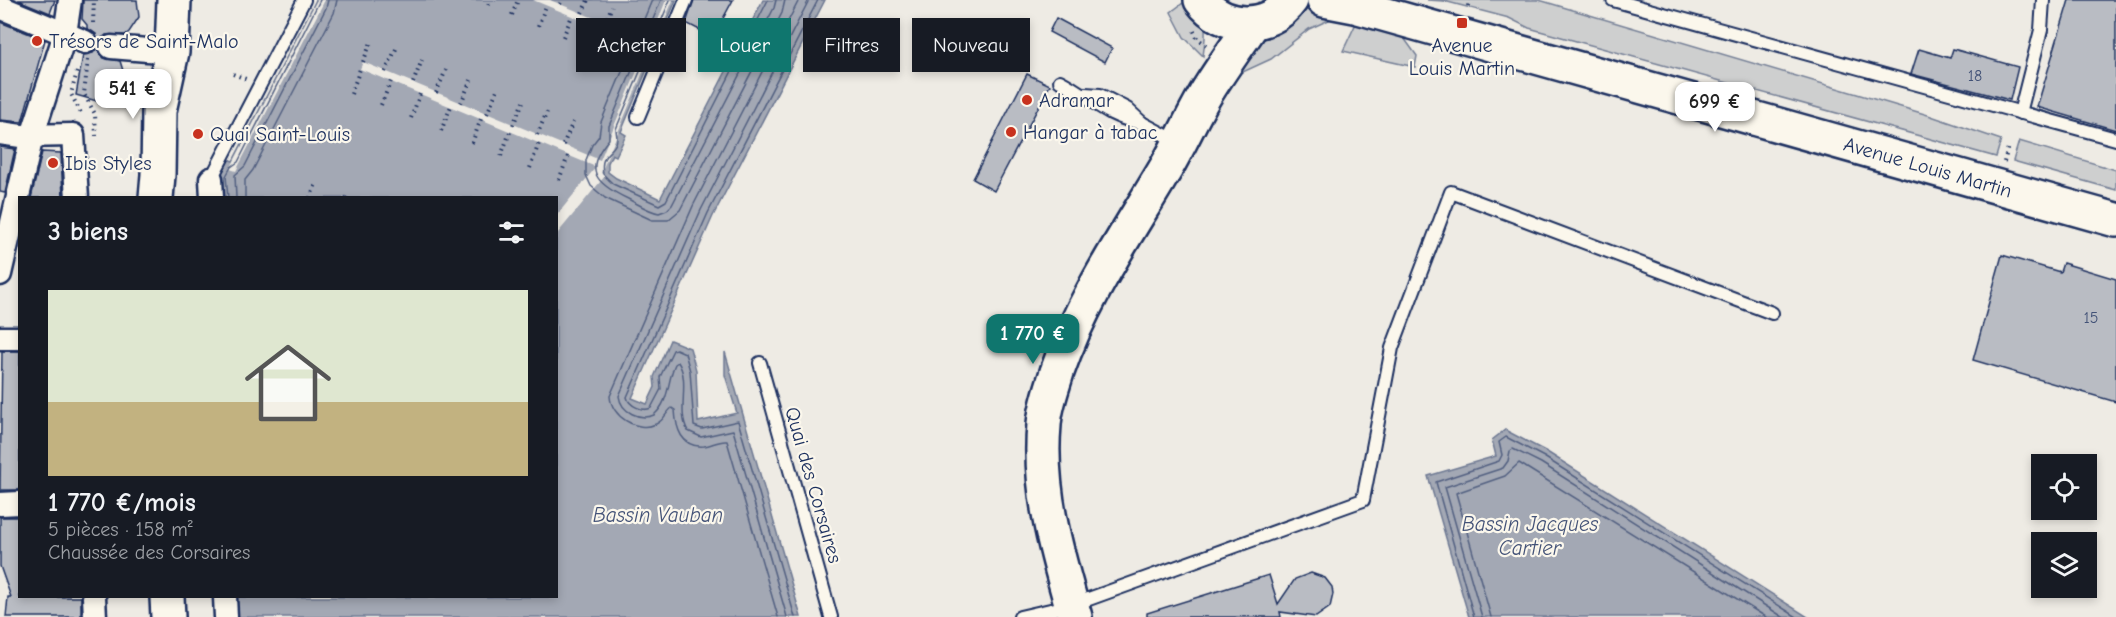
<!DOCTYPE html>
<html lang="fr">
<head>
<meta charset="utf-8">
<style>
  :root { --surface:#171b24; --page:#242831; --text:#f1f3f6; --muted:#9ea1a6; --line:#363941; --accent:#0f766e }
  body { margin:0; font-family:"Comic Neue",sans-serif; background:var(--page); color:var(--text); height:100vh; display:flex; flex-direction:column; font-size:22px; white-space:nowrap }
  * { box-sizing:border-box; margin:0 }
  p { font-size:20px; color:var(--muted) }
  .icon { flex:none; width:33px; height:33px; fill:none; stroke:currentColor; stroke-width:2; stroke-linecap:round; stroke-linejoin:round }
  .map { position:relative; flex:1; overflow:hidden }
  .side { position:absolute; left:18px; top:196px; width:540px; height:402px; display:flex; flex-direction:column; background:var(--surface); border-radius:0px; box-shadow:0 3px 9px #0003 }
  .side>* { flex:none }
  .guide { position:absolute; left:576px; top:18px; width:570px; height:54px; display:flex; gap:12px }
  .buttons { position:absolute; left:2031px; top:454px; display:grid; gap:12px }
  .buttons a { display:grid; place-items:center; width:66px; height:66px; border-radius:0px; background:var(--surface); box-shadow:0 3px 9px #0003; font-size:30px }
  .price { position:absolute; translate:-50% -51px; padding:0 14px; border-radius:12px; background:#fff; color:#222; font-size:20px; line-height:39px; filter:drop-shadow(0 2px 3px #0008) }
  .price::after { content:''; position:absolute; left:50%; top:36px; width:18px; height:14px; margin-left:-9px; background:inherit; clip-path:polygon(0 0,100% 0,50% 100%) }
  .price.active { background:var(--accent); color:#fff }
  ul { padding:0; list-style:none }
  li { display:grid; align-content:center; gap:12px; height:318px; padding:0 30px }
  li+li { border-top:2px solid var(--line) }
  li span { display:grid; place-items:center; height:186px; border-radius:0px; color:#555 }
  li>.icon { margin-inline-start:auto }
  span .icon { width:108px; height:108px; fill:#fffc; stroke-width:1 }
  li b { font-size:26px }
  h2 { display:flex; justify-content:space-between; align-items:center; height:72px; padding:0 30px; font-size:26px }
  .chip { padding:0 21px; border-radius:0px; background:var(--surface); box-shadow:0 3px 9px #0003; font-size:21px; line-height:54px }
  .chip.active { background:var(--accent); color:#fff }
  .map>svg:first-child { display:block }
  .green { fill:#cecfcf; stroke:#747f96; stroke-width:1.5 }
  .water { fill:#a3a8b4; stroke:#6d7892; stroke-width:1.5 }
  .pier { fill:#eeebe4 }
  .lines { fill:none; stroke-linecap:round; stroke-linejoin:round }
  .shore { stroke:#515f80; stroke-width:1.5 }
  .building { fill:#b9bcc3; stroke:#1b2f5e; stroke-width:1.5 }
  .lane-casing { stroke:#1b2f5e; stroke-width:16 }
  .street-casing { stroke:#1b2f5e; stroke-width:27 }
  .secondary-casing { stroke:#1b2f5e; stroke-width:38 }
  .path { stroke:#1b2f5e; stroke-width:4; stroke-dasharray:1.5 4.5; stroke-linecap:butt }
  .lane { stroke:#fbf7ec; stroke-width:12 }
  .street { stroke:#fbf7ec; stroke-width:22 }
  .secondary { stroke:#fbf7ec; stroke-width:33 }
  .poi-dot { fill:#c8321e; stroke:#fbf7ec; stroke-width:2 }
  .labels { text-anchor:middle; stroke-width:4.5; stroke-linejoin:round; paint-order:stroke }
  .number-label { font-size:16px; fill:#425277 }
  .poi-label { font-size:20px; fill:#1b2f5e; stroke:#fbf7ec; text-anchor:start }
  .street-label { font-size:20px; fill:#1b2f5e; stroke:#fbf7ec }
  .water-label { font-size:21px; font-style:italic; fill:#445378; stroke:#fbf7ec }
</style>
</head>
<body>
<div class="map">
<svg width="2116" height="617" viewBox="0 0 2116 617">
  <rect width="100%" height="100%" fill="#eeebe4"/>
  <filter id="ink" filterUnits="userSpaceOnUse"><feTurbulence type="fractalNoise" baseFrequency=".0167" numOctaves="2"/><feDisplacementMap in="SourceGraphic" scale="12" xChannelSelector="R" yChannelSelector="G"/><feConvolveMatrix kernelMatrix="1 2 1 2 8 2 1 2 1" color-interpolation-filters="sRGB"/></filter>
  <g filter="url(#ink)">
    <g class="green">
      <path d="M1187,0C1208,19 1207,30 1203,56L1184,37L1171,12Z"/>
      <path d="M1427,0H1539L1928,115L2001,140L1996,157L1529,28L1509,18L1444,1Z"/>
      <path d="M1318,6L1333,7L1329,20L1309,29L1271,59L1243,72L1233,68L1244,49L1301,11Z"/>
      <path d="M1359,17L1396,27L1417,56L1415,67L1343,51Z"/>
      <path d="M2019,141L2116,170V190L2013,161Z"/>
    </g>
    <g class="water">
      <path d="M316,0H676L621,132L626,135L616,156L612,154L608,163V172L616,178L660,199L763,0H825L713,216L632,398L647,404L655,387L654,377L670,340L690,348L696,370L698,422L737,413L725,375V352L801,617H237L236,597H556V198H222L218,179L228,159L233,161Z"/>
      <path d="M1505,430L1547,452L1808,617H1469L1428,476L1496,456L1492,440Z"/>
    </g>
    <g class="pier">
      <path d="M317,0H325L236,171L230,169Z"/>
      <path d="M533,0H550L650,41L666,0H673L601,173L605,176L557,234V215L596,167L360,69L363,62L600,160L647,47Z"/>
    </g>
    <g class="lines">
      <g class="shore">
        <path d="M652,0L601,122L599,136L592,145L586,160V175L591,186L605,198L652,220H668L680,210L782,13L785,0"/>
        <path d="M661,0L609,126V139C582,170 596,184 628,199C638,204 648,211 659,213L667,210L672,205L774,8L776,0"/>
        <path d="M670,0L616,129C616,132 617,135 617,139C616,153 599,150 603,174L613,184L659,205L666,201L768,0"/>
        <path d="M228,198L226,176L231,167L238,162L320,0"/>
        <path d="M236,198L235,175L245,166L326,8L328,0"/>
        <path d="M245,198V180L253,170L334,13L337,0"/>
        <path d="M778,617L727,441C719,440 712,445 704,446C681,448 676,428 675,410L672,408C666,412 664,421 656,424C637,433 611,416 610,396L693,206L799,0"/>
        <path d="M787,617L733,430L701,437L688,431C676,411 691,382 678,362L675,364C667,381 670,401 654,415C640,421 621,412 619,396L701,210L809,0"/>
        <path d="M795,617L738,421L702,429L694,426L690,371L685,353L676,349L673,350L660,377L661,389L651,408C643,412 629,406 627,397L708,213L818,0"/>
        <path d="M1474,617L1436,482L1499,461L1502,455L1499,442L1506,437L1544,457L1797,617"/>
        <path d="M1482,617L1445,487L1503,468L1508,461L1510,451L1513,449L1541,463L1783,617"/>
        <path d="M1491,617L1456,493L1505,476L1519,463L1766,617"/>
      </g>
    </g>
    <g class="building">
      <path d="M18,0H55L50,13Z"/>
      <path d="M83,0H137L139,17L129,32L125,35H106L98,45L96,34L87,28V25L82,19Z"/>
      <path d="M694,0H733L713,37L686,23Z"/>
      <path d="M2069,0H2116V130L2037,107Z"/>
      <path d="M1056,18L1112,48L1105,62L1049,32Z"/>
      <path d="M0,22L45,40L22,122L0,120Z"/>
      <path d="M98,47L104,58L120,61L125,77L124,87L117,96L100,102L76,95L83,55L93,53Z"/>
      <path d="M1919,49L1950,58L1953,49L2018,67L2010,100L1911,74Z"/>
      <path d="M1027,74L1050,85L994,191L973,179Z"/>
      <path d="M0,147L15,149L5,193L0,192Z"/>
      <path d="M42,152L61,153L63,198H31Z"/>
      <path d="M2002,255L2060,272L2063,263L2116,279V402L1973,360Z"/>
      <path d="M2,351H20V490H0Z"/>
      <path d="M0,517H20V597H81V617H6L8,597H11L0,566Z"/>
      <path d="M1311,573L1325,578L1332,587L1333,594L1330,607L1316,617L1280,612L1281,617H1147V613L1269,575L1278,604L1295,579Z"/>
    </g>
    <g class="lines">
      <defs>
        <g id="lane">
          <path d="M1613,0L2116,139"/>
          <path d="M1060,81C1091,97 1105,117 1142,123"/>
          <path d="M1085,94L1100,95L1127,109L1142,123L1178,142"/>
          <path d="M2020,113L2041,30L2043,0"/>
          <path d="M638,117L686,0"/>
          <path d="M211,179L304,0"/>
          <path d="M760,363L831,617"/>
          <path d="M1020,617L1072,605L1363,500L1392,348L1451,192L1772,313"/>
        </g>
        <g id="street">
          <path d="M0,7L85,42"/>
          <path d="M111,47L172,52"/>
          <path d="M0,133L21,136L73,135L77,198"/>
          <path d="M211,179L212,198"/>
          <path d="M0,274L32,136L65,34L70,0"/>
          <path d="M0,338H20"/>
          <path d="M0,504L20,503"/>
          <path d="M94,597L95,617"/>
          <path d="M225,597L226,617"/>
        </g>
        <g id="secondary">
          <path d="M1201,0C1223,30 1269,31 1291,0"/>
          <path d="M1324,0L1355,6L2116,220"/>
          <path d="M156,198L158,175L159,111L172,52L174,0"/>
          <path d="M167,597L168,617"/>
          <path d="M1075,617C1057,554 1038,491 1044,425C1045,407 1052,389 1057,372C1082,299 1127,234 1166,168C1180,144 1191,119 1205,95C1220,70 1237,47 1253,23"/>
        </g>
      </defs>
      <use href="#lane" class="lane-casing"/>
      <use href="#street" class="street-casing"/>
      <use href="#secondary" class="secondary-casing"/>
      <g class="path">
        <path d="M560,4L562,0"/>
        <path d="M488,5L490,0"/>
        <path d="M1468,6L1469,0"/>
        <path d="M582,13L588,0"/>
        <path d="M512,15L518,0"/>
        <path d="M93,23L94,0"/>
        <path d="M605,23L612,6"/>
        <path d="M538,26L546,6"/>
        <path d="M1194,31L1197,38L1206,45"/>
        <path d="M628,32L635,16"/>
        <path d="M563,37L572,16"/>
        <path d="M588,46L596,26"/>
        <path d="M614,58L622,37"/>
        <path d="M88,60L84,94L95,114L96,136"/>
        <path d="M363,62L372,40"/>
        <path d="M77,72L71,94L82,115"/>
        <path d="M385,72L396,49"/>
        <path d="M233,74L246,79"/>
        <path d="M413,83L422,60"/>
        <path d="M436,93L446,70"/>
        <path d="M351,94L360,69"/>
        <path d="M461,103L471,80"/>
        <path d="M381,105L391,81"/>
        <path d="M487,114L497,90"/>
        <path d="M411,118L420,94"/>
        <path d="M513,125L523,102"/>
        <path d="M441,131L451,106"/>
        <path d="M537,135L547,112"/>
        <path d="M472,143L481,119"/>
        <path d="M563,145L573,122"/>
        <path d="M501,156L510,132"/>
        <path d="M2004,162L2008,148"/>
        <path d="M530,168L539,143"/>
        <path d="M559,180L568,156"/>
        <path d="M310,198L316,184"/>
        <path d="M346,198L348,195"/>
      </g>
      <use href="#lane" class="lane"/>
      <use href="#street" class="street"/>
      <use href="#secondary" class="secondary"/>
    </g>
  </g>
  <g class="poi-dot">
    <rect x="1456" y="17" width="12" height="12" rx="3"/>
    <circle cx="37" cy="41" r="6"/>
    <circle cx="1027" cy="100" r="6"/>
    <circle cx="1011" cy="132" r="6"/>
    <circle cx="198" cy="134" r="6"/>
    <circle cx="53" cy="163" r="6"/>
  </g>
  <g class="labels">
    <g class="number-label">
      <text x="1975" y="81">18</text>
      <text x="2091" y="323">15</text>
    </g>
    <g class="poi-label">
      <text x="49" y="48">Trésors de Saint-Malo</text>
      <text x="1462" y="52" text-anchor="middle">Avenue<tspan x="1462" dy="23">Louis Martin</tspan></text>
      <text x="1039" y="107">Adramar</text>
      <text x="1023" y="139">Hangar à tabac</text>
      <text x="210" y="141">Quai Saint-Louis</text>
      <text x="65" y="170">Ibis Styles</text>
    </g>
    <g class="street-label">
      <text transform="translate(1928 167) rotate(16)" y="7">Avenue Louis Martin</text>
      <text transform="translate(814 485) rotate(74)" y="7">Quai des Corsaires</text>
    </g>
    <g class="water-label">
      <text x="658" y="522">Bassin Vauban</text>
      <text x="1530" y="531">Bassin Jacques<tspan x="1530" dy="24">Cartier</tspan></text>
    </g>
  </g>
</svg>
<div class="buttons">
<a><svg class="icon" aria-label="locate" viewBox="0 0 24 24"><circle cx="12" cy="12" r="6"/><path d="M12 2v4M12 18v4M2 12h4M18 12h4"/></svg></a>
<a><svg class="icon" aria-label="layers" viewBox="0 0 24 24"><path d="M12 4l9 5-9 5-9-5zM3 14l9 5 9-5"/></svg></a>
</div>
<b class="price" style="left:133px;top:120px">541 €</b>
<b class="price" style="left:1715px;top:133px">699 €</b>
<b class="price active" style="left:1033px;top:365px">1 770 €</b>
<div class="guide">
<a class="chip">Acheter</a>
<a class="chip active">Louer</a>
<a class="chip">Filtres</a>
<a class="chip">Nouveau</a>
</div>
<section class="side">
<h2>3 biens<svg class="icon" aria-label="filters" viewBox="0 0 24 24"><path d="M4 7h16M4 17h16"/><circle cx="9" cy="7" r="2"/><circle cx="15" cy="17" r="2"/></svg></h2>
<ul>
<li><span style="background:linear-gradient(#dfe7d0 60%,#c2b280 0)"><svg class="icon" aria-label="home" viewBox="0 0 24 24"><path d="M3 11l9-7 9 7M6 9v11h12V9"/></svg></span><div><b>1 770 €/mois</b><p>5 pièces · 158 m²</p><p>Chaussée des Corsaires</p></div></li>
</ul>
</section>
</div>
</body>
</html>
